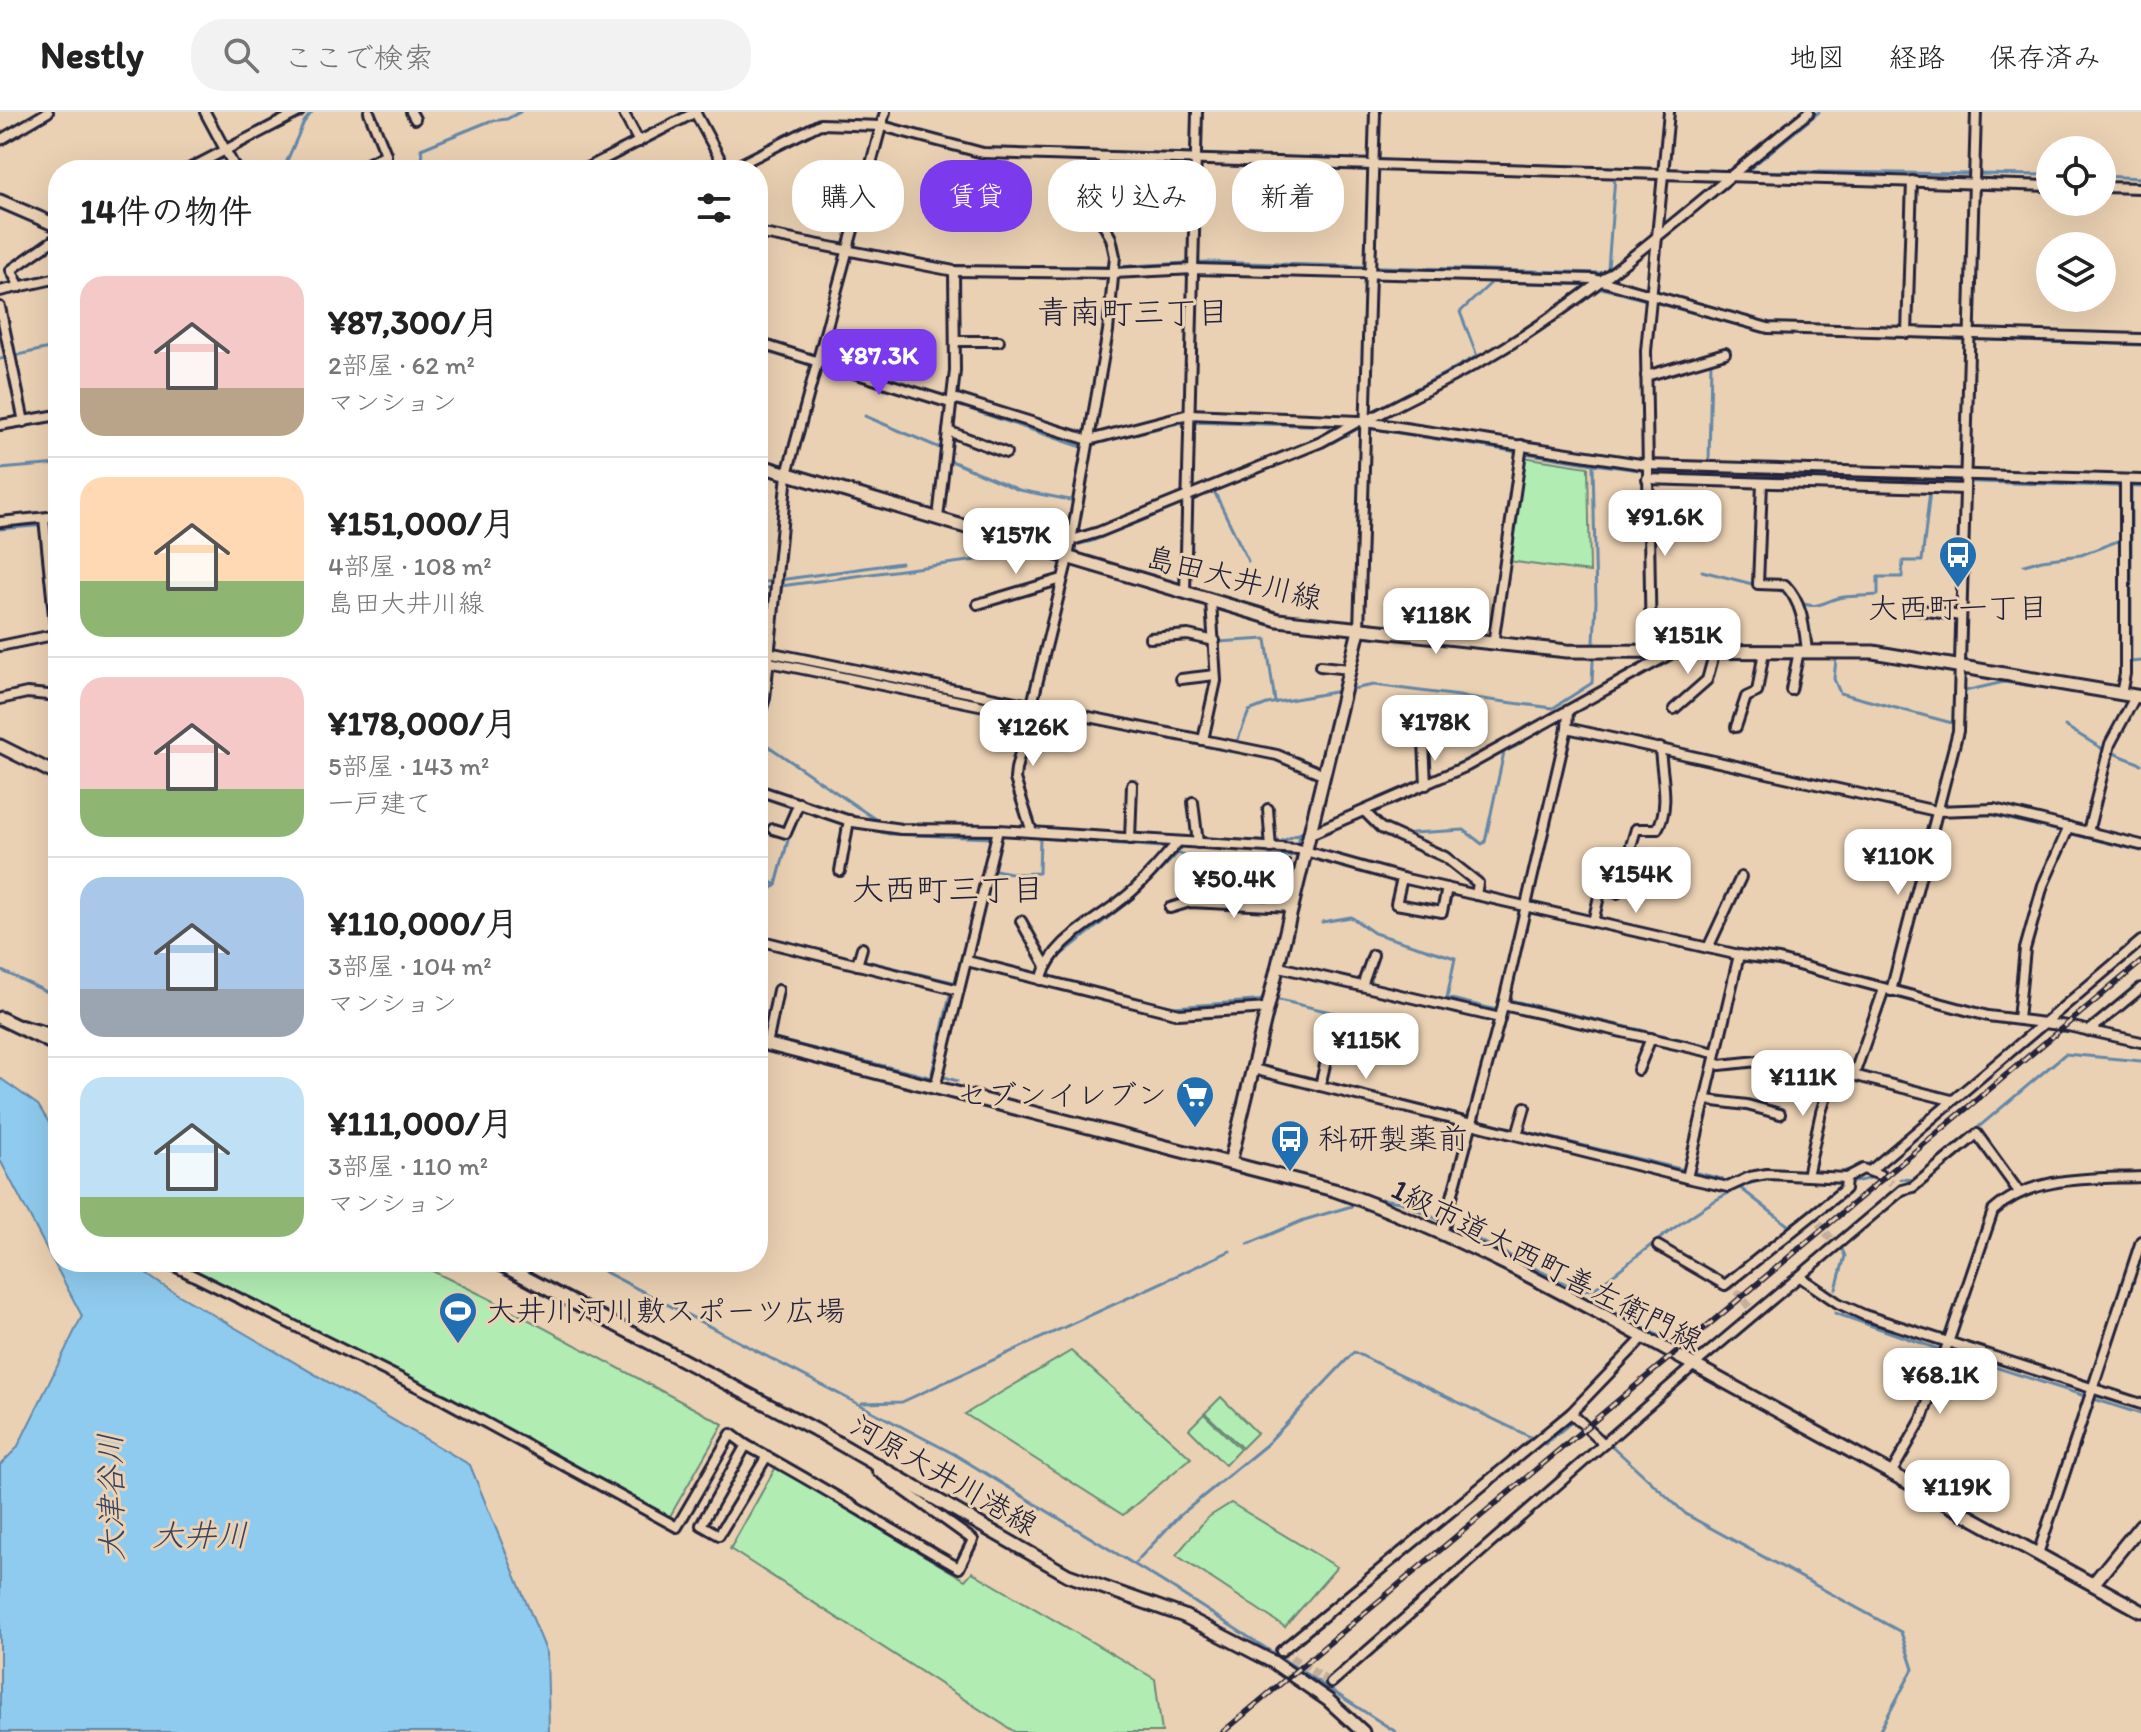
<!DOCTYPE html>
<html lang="ja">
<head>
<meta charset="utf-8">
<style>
  :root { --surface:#fff; --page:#f2f2f2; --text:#222; --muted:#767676; --line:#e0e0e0; --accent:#7c3aed }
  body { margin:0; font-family:Itim,"Klee One",sans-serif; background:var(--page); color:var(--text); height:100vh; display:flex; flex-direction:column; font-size:30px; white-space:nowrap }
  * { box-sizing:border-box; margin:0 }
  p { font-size:26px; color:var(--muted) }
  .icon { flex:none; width:44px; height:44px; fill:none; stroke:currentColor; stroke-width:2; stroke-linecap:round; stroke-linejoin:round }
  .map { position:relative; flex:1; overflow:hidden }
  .panel { position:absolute; left:48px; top:48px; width:720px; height:1112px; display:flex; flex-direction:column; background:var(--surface); border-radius:32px; box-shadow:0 8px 32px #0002 }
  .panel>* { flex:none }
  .banner { position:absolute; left:792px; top:48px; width:760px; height:72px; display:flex; gap:16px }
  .fabs { position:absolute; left:2036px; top:24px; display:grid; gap:16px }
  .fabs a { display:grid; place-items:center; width:80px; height:80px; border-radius:50%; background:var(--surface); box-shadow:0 8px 32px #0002; font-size:40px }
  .price { position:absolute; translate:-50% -68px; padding:0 18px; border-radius:16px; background:#fff; color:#222; font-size:26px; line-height:52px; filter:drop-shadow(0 2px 4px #0008) }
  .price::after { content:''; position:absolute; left:50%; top:48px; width:24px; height:18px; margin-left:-12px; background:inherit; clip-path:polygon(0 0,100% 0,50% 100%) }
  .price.on { background:var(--accent); color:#fff }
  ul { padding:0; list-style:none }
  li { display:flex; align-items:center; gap:24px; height:200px; padding:0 32px }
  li+li { border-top:2px solid var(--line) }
  li span { display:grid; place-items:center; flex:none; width:224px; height:160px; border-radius:24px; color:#555 }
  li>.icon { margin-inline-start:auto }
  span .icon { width:96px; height:96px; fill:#fffc; stroke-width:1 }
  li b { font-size:34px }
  h2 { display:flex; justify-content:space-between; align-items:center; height:96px; padding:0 32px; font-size:34px }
  .chip { padding:0 28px; border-radius:32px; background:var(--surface); box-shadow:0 8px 32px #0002; font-size:28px; line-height:72px }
  .chip.on { background:var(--accent); color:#fff }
  header { display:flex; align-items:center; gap:48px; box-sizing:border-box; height:112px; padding:0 40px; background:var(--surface); border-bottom:2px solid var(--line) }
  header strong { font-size:38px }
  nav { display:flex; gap:44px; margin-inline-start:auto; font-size:28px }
  .search { width:560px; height:72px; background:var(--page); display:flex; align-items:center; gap:20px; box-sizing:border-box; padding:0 28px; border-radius:32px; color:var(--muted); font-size:30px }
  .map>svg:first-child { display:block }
  .green { fill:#b1edb3; stroke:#6a8877; stroke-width:2 }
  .water { fill:#8fcbef; stroke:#6387a7; stroke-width:2 }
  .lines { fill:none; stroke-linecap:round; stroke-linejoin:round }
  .stream { stroke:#6387a7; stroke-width:3 }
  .building { fill:#e0a998; stroke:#22223b; stroke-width:2 }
  .street-tunnel { stroke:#c3ae9b; stroke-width:8; stroke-dasharray:8 4; stroke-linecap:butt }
  .street-casing { stroke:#22223b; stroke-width:14 }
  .secondary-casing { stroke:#22223b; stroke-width:17 }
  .street { stroke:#ebd1b3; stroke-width:8 }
  .secondary { stroke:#ebd1b3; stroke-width:11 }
  .rail-casing { stroke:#22223b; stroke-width:6 }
  .rail { stroke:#ebd1b3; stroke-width:3; stroke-dasharray:9; stroke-linecap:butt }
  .labels { text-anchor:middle; stroke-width:6; stroke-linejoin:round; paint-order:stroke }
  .street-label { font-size:30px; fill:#22223b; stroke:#ebd1b3 }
  .poi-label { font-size:30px; fill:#22223b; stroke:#ebd1b3; text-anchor:start }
  .neighbourhood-label { font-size:32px; fill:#22223b; stroke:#ebd1b3 }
  .water-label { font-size:32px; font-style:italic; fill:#38445f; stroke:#ebd1b3 }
</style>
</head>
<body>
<header>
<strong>Nestly</strong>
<div class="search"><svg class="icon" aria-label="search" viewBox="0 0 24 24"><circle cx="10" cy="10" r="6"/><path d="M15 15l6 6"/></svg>ここで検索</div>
<nav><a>地図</a><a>経路</a><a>保存済み</a></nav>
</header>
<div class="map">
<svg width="2141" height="1620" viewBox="0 0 2141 1620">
  <rect width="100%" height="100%" fill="#ebd1b3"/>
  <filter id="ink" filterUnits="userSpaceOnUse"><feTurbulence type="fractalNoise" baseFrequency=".0125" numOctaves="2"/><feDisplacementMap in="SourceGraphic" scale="16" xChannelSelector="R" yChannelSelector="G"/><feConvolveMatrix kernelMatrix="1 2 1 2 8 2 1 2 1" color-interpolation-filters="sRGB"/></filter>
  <g filter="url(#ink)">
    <g class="green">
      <path d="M1523,345L1588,355L1590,460L1508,449Z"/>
      <path d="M171,1150H414L488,1186L723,1312L669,1406L436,1280Z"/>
      <path d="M1071,1239L1191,1346L1123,1403L965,1302Z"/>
      <path d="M1221,1285L1257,1321L1242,1336L1205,1301Z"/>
      <path d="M1204,1302L1240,1337L1225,1353L1189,1317Z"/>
      <path d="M776,1355L965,1468L972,1460L1155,1567L1162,1620H1015L730,1437Z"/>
      <path d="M1231,1391L1337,1455L1285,1515L1176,1443L1207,1406Z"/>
    </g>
    <path class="water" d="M0,966L38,993L58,1025V1150H129L162,1173L470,1353L547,1541L549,1620H0V1353L17,1336L82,1204L0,1048Z"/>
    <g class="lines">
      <g class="stream">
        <path d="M727,53L818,7L888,10L979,36L1734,59"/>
        <path d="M283,58L304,10L312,0"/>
        <path d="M425,58L421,37L490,9L507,7L520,0"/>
        <path d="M1748,58L1819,0"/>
        <path d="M1742,59L2050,63"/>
        <path d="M2102,64L2141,66"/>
        <path d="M758,116L957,154L1110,155L1207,150L1600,161L1608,157L1615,64"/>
        <path d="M1669,120L1735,68"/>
        <path d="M0,173L58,161"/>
        <path d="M1598,175L1768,221L2141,233"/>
        <path d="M758,226L948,287"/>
        <path d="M1511,236L1548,212"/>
        <path d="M0,247L58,234"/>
        <path d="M1393,289L1477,244L1460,200L1492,170L1591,173"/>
        <path d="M955,292L1082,335"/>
        <path d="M865,304L940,336"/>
        <path d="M1367,316L1593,352"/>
        <path d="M949,348L1019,378L1075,389"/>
        <path d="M1081,349L1082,335L1183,310L1344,314"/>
        <path d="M1709,350L1711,249"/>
        <path d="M0,357L58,352"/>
        <path d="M1214,379L1248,449"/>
        <path d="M0,417L58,412"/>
        <path d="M2131,424V550L2141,549"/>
        <path d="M1059,437L1092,429L1335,329L1363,314"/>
        <path d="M2024,453L2042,448L2081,443L2131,424V375"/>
        <path d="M1702,459L1756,473"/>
        <path d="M758,471L901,451"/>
        <path d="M1771,476L1787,481"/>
        <path d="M758,477L1036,440"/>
        <path d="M1800,490C1816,500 1829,486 1844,485C1856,484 1867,484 1878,483V465H1902L1903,449H1922L1930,378"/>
        <path d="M1218,530L1266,527L1275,590"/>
        <path d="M0,539L58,527"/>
        <path d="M1836,547L1834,567L1840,581L1952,611L1963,612L1965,579L2004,570L2046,576"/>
        <path d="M869,564L1233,640L1249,599L1267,592L1340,579"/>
        <path d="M1347,578L1374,573L1553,596L1592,571L1596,490L1593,352L1655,360L2141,375"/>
        <path d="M2065,614L2101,636L2141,652"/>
        <path d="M1575,622L1587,625"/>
        <path d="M0,627L58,656"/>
        <path d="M758,627L875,707L889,712"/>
        <path d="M1692,648L1926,701"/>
        <path d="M1427,667L1504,629L1649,548"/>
        <path d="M1938,703H1993L2141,739"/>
        <path d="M861,715L889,722L991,726L986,750"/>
        <path d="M1016,715L1152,724"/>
        <path d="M1412,721L1464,718L1482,732L1485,730L1504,640L1517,634"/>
        <path d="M1184,726L1280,730L1306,719"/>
        <path d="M1176,743L1133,786L1058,845L1049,859L1051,865L1174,895L1267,888"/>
        <path d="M991,757L1015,762L1039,761L1040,726L1162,735C1194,753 1259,748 1296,743L1299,722"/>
        <path d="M758,763L776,773L758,789"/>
        <path d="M776,773L788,728L801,697L804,698"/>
        <path d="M1322,810L1351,805L1374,821L1455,846L1447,886L1497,898L1499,887L1514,889L1710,934L1713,937"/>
        <path d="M758,823L953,870L932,961L957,969"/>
        <path d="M0,858L58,885"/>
        <path d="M1275,887L1343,903L1325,971L1722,1067L1733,1078"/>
        <path d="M758,923L933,966L935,962"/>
        <path d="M1738,947L1788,940L1952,983"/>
        <path d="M1953,983L1981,960"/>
        <path d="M1836,1062L1874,1050L1947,988"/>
        <path d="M1901,1067L1916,1068L2065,942L2141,949"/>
        <path d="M1739,1075L1789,1114L1796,1109"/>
        <path d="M1381,1087L1400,1090L1437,1107"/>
        <path d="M1451,1114L1568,1173L1579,1178L1594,1177C1635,1147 1713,1079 1759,1069C1803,1059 1840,1085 1886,1059"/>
        <path d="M1248,1132L1304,1108L1352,1094"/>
        <path d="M586,1150L954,1342L1163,1470L1396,1620"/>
        <path d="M1682,1154L1724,1178"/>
        <path d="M1836,1177L1845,1144L1841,1135"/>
        <path d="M1592,1188L1674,1232"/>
        <path d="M1835,1201L1938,1237"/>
        <path d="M1951,1241L2085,1284"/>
        <path d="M2094,1287L2141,1302"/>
        <path d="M862,1291L902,1290L1230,1139"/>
        <path d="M1588,1312L1687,1403L1901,1520L1913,1557L1879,1620"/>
        <path d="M1134,1452L1179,1404L1266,1333L1354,1240L1545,1332L1575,1307"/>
      </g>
    </g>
    <path class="building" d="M1290,748V766L1261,769L1259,751Z"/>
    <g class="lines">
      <g class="street-tunnel">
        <path d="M1880,1063L1892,1072"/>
        <path d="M1819,1111L1831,1127"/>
        <path d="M1729,1170L1756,1203"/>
        <path d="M1281,1539L1331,1571"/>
      </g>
      <defs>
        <g id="street">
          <path d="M205,0L236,58"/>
          <path d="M369,0L386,42V58"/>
          <path d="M411,0L415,7"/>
          <path d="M623,0L639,30"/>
          <path d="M695,0L726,58"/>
          <path d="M0,28L48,0"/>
          <path d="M187,58L299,0"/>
          <path d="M356,58L386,42"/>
          <path d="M583,58L696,0"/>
          <path d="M729,58L820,12L882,14L983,41L2050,74"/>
          <path d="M2102,75L2141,76"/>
          <path d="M1148,87L1149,47"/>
          <path d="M758,121L954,159L1114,161L1194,157L1594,167L1768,216L2141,227"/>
          <path d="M20,175L11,158L58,125"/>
          <path d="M0,179L58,166"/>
          <path d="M0,195L24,310"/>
          <path d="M1907,221L1912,69"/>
          <path d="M955,229H999"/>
          <path d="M758,231L950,291L957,287L1089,328L1189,302L1359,309L1647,353L2141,368"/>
          <path d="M1646,264L1725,241"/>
          <path d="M1368,308C1415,283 1466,260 1512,231C1618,164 1711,78 1809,0"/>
          <path d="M0,313L58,303"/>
          <path d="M948,319L1006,341"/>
          <path d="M1647,367L1965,377"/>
          <path d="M1762,371L1758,472L1785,473C1803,492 1804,515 1807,539"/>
          <path d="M44,406L56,523"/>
          <path d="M938,406L955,259L954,159"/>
          <path d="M0,410L58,404"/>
          <path d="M1042,437L1099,420L1321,330L1359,309"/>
          <path d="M1185,481L1197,0"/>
          <path d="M978,492L1062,467"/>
          <path d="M1921,498L1961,504"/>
          <path d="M1359,518L1375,0"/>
          <path d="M1150,526L1188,523L1215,529"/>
          <path d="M1493,532L1522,333"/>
          <path d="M0,534L58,522"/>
          <path d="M758,538L1277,643L1325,663"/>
          <path d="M1651,539L1646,239L1669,0"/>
          <path d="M769,550L1028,603"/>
          <path d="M1320,554L1350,557"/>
          <path d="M1181,567L1215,563"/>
          <path d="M1791,578L1799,539"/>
          <path d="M2121,582L2125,562V368"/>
          <path d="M0,587L27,581L58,584"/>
          <path d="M1674,597L1707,568L1715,539"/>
          <path d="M758,609L765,586L787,362L885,0"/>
          <path d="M1736,615L1746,585L1757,580L1764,539"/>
          <path d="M1567,616L1936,699L1994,697L2141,733"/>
          <path d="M1203,628L1216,569L1211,489"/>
          <path d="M1426,673L1424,629L1443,625"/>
          <path d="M758,678L853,710L901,717L998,718L1298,737L1402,766L1739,843L1779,848L1988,904L2068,914L2141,930"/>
          <path d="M1193,690L1198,731"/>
          <path d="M1268,697L1271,736"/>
          <path d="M1365,700L1381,716L1445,745L1478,771L1476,783"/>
          <path d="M773,717L786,721L799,691"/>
          <path d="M1032,720L1015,667L1016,657L1068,446L1108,219L1115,144L1111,126L1102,110L1103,46"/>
          <path d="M2088,720L2110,632L2135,585"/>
          <path d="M1310,722L1467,654L1674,540"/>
          <path d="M1130,727L1132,673"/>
          <path d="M840,759L849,708"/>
          <path d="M1402,766L1396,792L1442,800L1447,776"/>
          <path d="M1170,796L1190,790L1293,795"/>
          <path d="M1021,809L1045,852"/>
          <path d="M1593,810L1601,776L1617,781L1636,717H1657C1671,696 1661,660 1660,636"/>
          <path d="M758,828L959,878"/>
          <path d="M1708,836L1741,765"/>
          <path d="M967,849L1179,902L1268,896"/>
          <path d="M857,853L862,836"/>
          <path d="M1279,855L1500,906"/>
          <path d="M1041,868C1053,826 1098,809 1129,782C1147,767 1162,748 1177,731"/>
          <path d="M1362,874L1373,843"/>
          <path d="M1891,879L1958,619L1976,0"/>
          <path d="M1503,893L1715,941"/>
          <path d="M2018,907L2025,837L2043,773L2069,715"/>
          <path d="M21,913L58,923"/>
          <path d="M2089,919L2141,876"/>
          <path d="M767,933L778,878"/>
          <path d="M1715,950L1720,953L1786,946L1951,988"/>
          <path d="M1253,957L1687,1066L1739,843"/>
          <path d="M1638,958L1651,926"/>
          <path d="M1854,963L1884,877"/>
          <path d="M1320,974L1329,936"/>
          <path d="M935,976L998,718"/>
          <path d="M1706,988L1747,993L1780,1002"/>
          <path d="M1517,1023L1525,995"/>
          <path d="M1871,1058L2141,829"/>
          <path d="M1807,1064L1821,1000L1835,958"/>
          <path d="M1687,1066L1728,1075L1750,1065L1767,1062L1846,1066L1863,1057L1880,1063"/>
          <path d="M1442,1122L1500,906L1567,616L1568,599"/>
          <path d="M1658,1134L1725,1173L1845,1077L1846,1066"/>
          <path d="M166,1150L444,1288L677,1415L731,1322L746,1333"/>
          <path d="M1800,1165L1838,1191L1864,1203L2141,1292"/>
          <path d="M1571,1301L1604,1332"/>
          <path d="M767,1344L719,1423L701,1413L746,1333C818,1372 888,1416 959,1456L973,1428L877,1359V1353"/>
          <path d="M1892,1360L1922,1307L1993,1099C2032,1063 2091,1067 2141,1065"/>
          <path d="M2038,1442L2141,1129"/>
          <path d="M1281,1539L1571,1301L1644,1225"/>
          <path d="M1331,1571L1694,1253L1902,1078L1913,1075L1977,1022L2019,1080"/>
        </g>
        <g id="secondary">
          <path d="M0,89L58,114"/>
          <path d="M758,353L1278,508L1567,539L1873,540L2141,585"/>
          <path d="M0,634L58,663"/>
          <path d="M0,906L58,934"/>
          <path d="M758,930L1334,1078C1460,1122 1578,1189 1694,1253C1843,1335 1992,1416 2141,1499"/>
          <path d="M1230,1051L1359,518"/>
          <path d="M496,1150L814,1317L1068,1463L1184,1504L1273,1550L1328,1588L1363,1620"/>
          <path d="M2093,1472L2141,1413"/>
        </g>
      </defs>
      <use href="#street" class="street-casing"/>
      <use href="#secondary" class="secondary-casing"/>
      <use href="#street" class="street"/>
      <use href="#secondary" class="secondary"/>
      <defs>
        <path id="rail" d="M1223,1620L2141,850"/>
      </defs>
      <use href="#rail" class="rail-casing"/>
      <use href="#rail" class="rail"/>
    </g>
  </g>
  <defs>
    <symbol id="bus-pin" viewBox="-11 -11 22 30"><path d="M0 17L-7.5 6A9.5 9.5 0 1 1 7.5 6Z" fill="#1f6fb2" stroke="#ebd1b3"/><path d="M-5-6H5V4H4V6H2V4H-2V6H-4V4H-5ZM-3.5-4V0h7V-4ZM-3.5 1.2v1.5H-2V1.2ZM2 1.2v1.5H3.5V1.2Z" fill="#fff"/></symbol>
    <symbol id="supermarket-pin" viewBox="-11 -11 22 30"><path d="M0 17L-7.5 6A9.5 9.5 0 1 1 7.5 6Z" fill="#1f6fb2" stroke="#ebd1b3"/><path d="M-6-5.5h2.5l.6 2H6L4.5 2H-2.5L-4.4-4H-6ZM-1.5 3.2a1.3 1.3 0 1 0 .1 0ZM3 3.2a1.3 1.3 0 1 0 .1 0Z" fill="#fff"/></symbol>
    <symbol id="stadium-pin" viewBox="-11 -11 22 30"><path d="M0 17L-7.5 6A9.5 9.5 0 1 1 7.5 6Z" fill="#1f6fb2" stroke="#ebd1b3"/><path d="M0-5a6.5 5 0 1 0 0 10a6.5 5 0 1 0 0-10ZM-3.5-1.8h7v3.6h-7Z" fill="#fff"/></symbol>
  </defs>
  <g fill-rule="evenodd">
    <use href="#bus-pin" x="1936" y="421" width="44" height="60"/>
    <use href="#supermarket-pin" x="1173" y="961" width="44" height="60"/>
    <use href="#bus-pin" x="1268" y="1005" width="44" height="60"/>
    <use href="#stadium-pin" x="436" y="1177" width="44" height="60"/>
  </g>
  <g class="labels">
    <g class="street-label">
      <text transform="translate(1234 466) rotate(14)" y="10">島田大井川線</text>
      <text transform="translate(1547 1153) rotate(27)" y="10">1級市道大西町善左衛門線</text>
      <text transform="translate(944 1363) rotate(30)" y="10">河原大井川港線</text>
    </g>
    <g class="poi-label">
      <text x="1958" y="506" text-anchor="middle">大西町一丁目</text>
      <text x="1167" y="993" text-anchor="end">セブンイレブン</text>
      <text x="1318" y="1037">科研製薬前</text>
      <text x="486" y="1209">大井川河川敷スポーツ広場</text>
    </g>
    <g class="neighbourhood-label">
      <text x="1133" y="211">青南町三丁目</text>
      <text x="948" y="788">大西町三丁目</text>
    </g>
    <g class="water-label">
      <text transform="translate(111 1385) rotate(-91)" y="11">大津谷川</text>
      <text x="200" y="1434">大井川</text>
    </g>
  </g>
</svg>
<div class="fabs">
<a><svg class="icon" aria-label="locate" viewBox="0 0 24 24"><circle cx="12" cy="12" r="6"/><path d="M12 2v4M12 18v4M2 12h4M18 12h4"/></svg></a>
<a><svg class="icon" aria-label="layers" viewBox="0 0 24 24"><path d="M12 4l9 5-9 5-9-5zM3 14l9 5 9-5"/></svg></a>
</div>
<b class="price on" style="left:879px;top:285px">¥87.3K</b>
<b class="price" style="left:1665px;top:446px">¥91.6K</b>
<b class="price" style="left:1016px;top:464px">¥157K</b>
<b class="price" style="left:1436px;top:544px">¥118K</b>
<b class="price" style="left:1688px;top:564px">¥151K</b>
<b class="price" style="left:1435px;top:651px">¥178K</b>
<b class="price" style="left:1033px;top:656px">¥126K</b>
<b class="price" style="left:1898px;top:785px">¥110K</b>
<b class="price" style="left:1636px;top:803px">¥154K</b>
<b class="price" style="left:1234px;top:808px">¥50.4K</b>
<b class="price" style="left:1366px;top:969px">¥115K</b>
<b class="price" style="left:1803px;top:1006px">¥111K</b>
<b class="price" style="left:1940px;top:1304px">¥68.1K</b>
<b class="price" style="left:1957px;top:1416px">¥119K</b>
<div class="banner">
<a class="chip">購入</a>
<a class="chip on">賃貸</a>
<a class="chip">絞り込み</a>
<a class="chip">新着</a>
</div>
<section class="panel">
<h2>14件の物件<svg class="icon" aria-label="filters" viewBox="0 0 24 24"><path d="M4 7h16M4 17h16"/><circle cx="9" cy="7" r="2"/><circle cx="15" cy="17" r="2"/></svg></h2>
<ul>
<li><span style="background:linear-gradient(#f6c9c9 70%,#b9a48a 0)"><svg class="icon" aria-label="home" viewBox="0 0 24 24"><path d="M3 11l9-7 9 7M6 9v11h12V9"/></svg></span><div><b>¥87,300/月</b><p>2部屋 · 62 m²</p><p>マンション</p></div></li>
<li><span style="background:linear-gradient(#ffd9b3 65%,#8fb573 0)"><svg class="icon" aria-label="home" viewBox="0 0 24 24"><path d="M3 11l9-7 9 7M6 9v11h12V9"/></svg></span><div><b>¥151,000/月</b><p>4部屋 · 108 m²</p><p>島田大井川線</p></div></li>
<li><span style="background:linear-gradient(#f6c9c9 70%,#8fb573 0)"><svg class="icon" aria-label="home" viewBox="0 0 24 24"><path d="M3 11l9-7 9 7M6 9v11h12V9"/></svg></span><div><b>¥178,000/月</b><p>5部屋 · 143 m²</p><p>一戸建て</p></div></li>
<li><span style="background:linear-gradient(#a9c7e8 70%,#9aa5b1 0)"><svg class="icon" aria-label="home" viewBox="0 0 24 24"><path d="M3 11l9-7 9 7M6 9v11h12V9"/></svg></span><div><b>¥110,000/月</b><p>3部屋 · 104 m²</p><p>マンション</p></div></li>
<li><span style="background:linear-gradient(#bfe0f5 75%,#8fb573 0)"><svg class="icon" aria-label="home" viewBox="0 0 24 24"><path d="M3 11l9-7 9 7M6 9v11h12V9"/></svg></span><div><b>¥111,000/月</b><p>3部屋 · 110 m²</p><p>マンション</p></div></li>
</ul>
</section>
</div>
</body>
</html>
